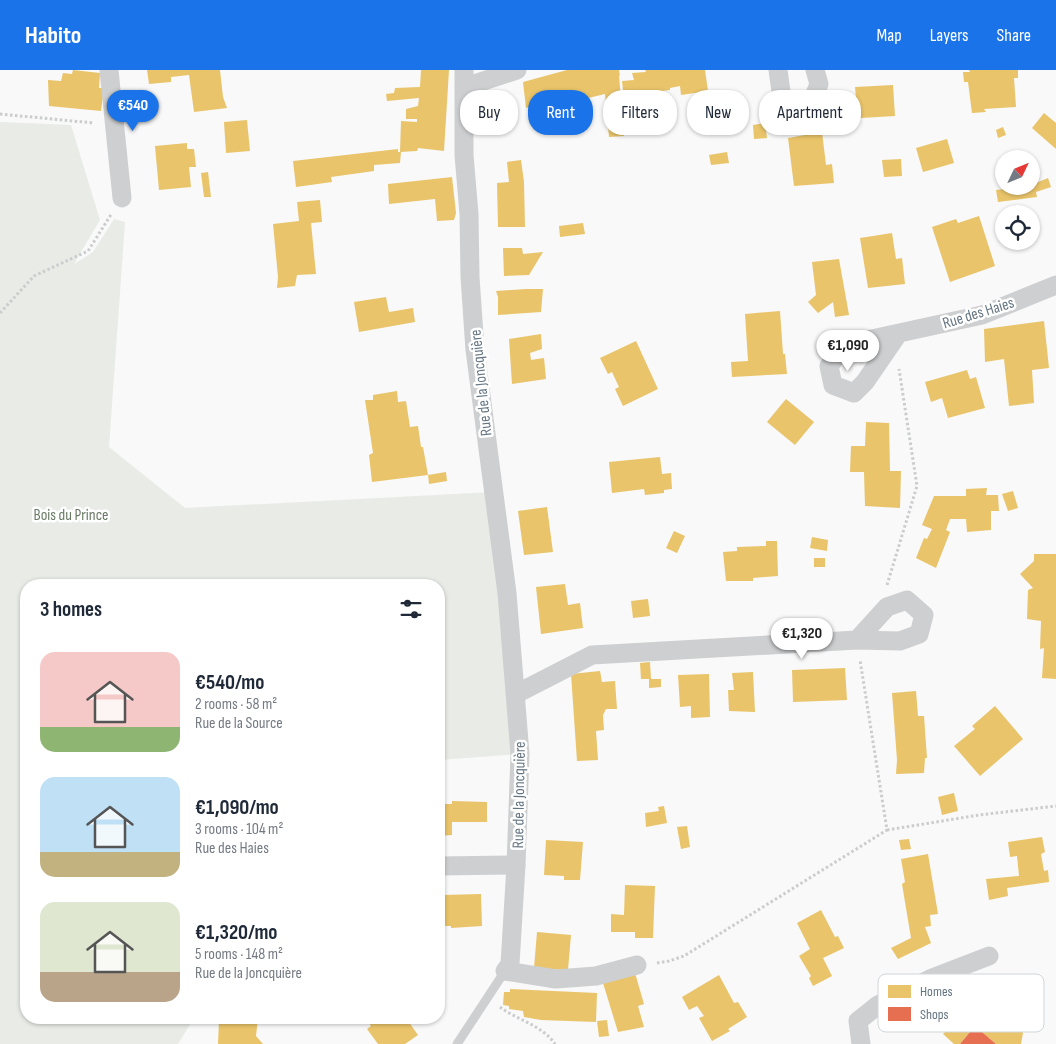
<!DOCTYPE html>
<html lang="en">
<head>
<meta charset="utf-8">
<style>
  :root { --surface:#fff; --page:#f6f6f7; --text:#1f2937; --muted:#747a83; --accent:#1a73e8 }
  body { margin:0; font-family:"Sofia Sans Condensed",sans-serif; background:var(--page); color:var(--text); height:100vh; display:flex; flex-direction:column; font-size:19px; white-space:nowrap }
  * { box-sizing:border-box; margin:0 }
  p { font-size:16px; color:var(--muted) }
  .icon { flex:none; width:28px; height:28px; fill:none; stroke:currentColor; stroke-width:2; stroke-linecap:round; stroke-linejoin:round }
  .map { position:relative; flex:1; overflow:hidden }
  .panel { position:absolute; left:20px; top:509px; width:425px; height:445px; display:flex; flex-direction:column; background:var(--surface); border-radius:20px; box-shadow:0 1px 4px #0004 }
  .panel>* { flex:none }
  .banner { position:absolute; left:460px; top:20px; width:475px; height:45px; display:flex; gap:10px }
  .needle { width:32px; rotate:47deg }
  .fabs { position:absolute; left:995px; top:80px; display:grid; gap:10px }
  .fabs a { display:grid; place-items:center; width:45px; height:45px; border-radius:50%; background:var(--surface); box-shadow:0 1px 4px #0004; font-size:25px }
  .price { position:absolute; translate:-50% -42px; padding:0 11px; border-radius:18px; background:#fff; color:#222; font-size:16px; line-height:32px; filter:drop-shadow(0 1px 2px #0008) }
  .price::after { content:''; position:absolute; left:50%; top:30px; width:15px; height:11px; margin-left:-8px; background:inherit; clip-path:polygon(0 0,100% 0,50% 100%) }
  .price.current { background:var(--accent); color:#fff }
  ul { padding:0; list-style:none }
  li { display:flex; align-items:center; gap:15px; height:125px; padding:0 20px }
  li span { display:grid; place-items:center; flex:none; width:140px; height:100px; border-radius:15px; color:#555 }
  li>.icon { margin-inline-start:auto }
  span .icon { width:60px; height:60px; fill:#fffc; stroke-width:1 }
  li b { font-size:21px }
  h2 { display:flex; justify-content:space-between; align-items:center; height:60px; padding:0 20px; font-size:21px }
  .chip { padding:0 18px; border-radius:20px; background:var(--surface); box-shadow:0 1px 4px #0004; font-size:18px; line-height:45px }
  .chip.current { background:var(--accent); color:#fff }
  header { display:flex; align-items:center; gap:30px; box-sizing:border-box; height:70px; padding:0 25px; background:var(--accent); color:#fff }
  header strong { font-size:24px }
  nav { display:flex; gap:28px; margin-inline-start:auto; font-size:18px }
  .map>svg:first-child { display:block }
  .green { fill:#e8ebe6 }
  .homes { fill:#e9c46a }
  .shops { fill:#e76f51 }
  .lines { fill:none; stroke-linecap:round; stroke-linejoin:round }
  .path { stroke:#cbcccd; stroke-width:3; stroke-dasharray:2.5 2.5; stroke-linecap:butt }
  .lane { stroke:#cecfd0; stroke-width:9 }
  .street { stroke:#cecfd0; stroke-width:19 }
  .labels { text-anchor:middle; stroke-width:5; stroke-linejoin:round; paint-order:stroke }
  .street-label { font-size:16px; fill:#657683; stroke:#fff }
  .park-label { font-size:16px; fill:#687a64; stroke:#fff }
  .key { fill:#fff; stroke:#d1d6da; stroke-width:1 }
  .key-label { font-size:14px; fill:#657683 }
</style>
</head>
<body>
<header>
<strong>Habito</strong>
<nav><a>Map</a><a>Layers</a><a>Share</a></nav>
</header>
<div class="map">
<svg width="1056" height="974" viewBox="0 0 1056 974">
  <rect width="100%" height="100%" fill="#f9f9f9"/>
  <path class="green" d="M0,52L71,55L100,150L74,194L93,182L114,149L125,152L109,377L185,438L493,422L520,684L439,690V515H26V948H194L178,974H0Z"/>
  <g class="homes">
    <path d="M73,0L100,3L99,18H104L101,41L49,36L48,10L61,11L63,3L72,4Z"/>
    <path d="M147,0H220L223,27L227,38L194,42L189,5L171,7V12L149,14Z"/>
    <path d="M421,0H449L444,81L418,78L417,81L400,82L401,51L417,52V49H406V39L418,36L419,28L387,31L386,24L394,23L395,18L420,17Z"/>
    <path d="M567,0H619L620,6L619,5L624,66L609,67L605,24L584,29V54L575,56L572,25L526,38L523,12Z"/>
    <path d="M645,0H705L708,21L681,25L680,16L670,18V20L646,23V22H636L637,29L624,30L622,11L634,10L632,3L646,2Z"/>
    <path d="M969,0H1018V8H1014L1016,37L984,39L986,42L972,43L968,12H964L963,2H970Z"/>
    <path d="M893,15L895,46L844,49L842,29L856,28L855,17Z"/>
    <path d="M1044,43L1056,53V79L1032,58Z"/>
    <path d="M247,50L250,81L226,83L224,52Z"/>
    <path d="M765,53L767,68L754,69L753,55Z"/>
    <path d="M1003,57L1006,65L998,68L996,60Z"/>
    <path d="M822,62L826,95L832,94L834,113L794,116L788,68Z"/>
    <path d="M947,69L954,93L923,102L916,78Z"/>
    <path d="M187,73V79H194L196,97H189L191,117L159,120L155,76Z"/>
    <path d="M398,79V82H401L400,93L374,95V101L331,107L332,112L296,117L293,91Z"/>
    <path d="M727,82L729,93L711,95L709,85Z"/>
    <path d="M901,89L902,106L884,107L882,90Z"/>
    <path d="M521,90L524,112L525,157H498L497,113L509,112L507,92Z"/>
    <path d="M208,102L211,127H204L201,103Z"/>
    <path d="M452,107L456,143L454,150L437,151L435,129L389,134L388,114Z"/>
    <path d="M1048,108L1051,117L1036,122L1037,127L998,132L996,120L1031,116V115Z"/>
    <path d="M320,130L322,152L311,153L316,204L297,205L295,216L277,218L278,207L273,154L299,151L297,132Z"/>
    <path d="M979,146L995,196L950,212L932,157L956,149L958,153Z"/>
    <path d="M583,153L585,164L560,167L559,156Z"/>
    <path d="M892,163L896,189L902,188L905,214L868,218L860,168Z"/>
    <path d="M503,178H522L523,184L543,182L529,205L504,206Z"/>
    <path d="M839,189L849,245L835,247L833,232L818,243L808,232L816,225L812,192Z"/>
    <path d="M526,219H543L541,242L498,245V227L496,221Z"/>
    <path d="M386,227L389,242L413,238L415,252L359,262L354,232Z"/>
    <path d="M780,241L783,284H785L787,304L732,307L731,292L748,291L745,244Z"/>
    <path d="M1044,251L1049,298L1032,300L1034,333L1009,336L1004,289L985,292L984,259Z"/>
    <path d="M541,264L542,279L530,283L531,290L544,288L546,309L512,314L509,269Z"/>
    <path d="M636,271L658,319L623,336L615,319L619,317L612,302L608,304L600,288Z"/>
    <path d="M967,300L970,309L976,307L985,338L948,348L942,328L931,332L925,312Z"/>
    <path d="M397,321L398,332L406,331L410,357L418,356L421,377H423L428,405L446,402L447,411L429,414L428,405L372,412L369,385L373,383L365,330H373V325Z"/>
    <path d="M786,329L814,352L795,375L767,352Z"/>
    <path d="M866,352L889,353L890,401H901L900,438L865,436L864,402H850L851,376H865Z"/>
    <path d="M660,387L662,404L671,403L672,419L664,420V423L645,425L644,419L612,423L609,392Z"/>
    <path d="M987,418L986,425H998L999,441H991V460L967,462L966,449H950L946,460L950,462L936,498L916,488L924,468L927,469L932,459L922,455L934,426H966V419Z"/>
    <path d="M1013,421L1018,438L1008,441L1002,424Z"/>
    <path d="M547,437L553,482L524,485L518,441Z"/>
    <path d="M674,461L685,466L677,483L666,478Z"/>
    <path d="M812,467L828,470L827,481L810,478Z"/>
    <path d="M766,471H777L778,506L753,508V511H726L723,482L737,481V477L766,476Z"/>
    <path d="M1034,484H1056V609L1042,608L1044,578L1040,579L1041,551L1027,549L1028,520L1033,518L1020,504L1034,491Z"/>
    <rect x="814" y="488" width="11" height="9"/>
    <path d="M565,514L568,535L580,533L583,558L541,564L536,517Z"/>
    <path d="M648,529L650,546L633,548L631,531Z"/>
    <path d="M650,592L651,609H661V617L649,618V609H641L640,593Z"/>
    <path d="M845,598L847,630L793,632L792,600Z"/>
    <path d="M600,601L602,612L615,611L617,639H606L603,645L604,660L596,661L598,690L577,691L571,604Z"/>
    <path d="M753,602L755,642L729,641L728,620H734L732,603Z"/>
    <path d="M709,604L710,647L691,648V636L680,637L678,605Z"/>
    <path d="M916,621L918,646H924L927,688H925L924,703L896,704L897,690L892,623Z"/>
    <path d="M995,636L1023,669L980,706L954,676L975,659L972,656Z"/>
    <path d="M954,723L958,741L942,745L938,727Z"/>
    <path d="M452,731L487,732V752H452V765L439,766V734H452Z"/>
    <path d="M664,736L667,753L646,757L645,743L659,741L658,737Z"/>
    <path d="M687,756L690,777L681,779L677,757Z"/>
    <path d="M1042,767L1045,782L1041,784L1044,801L1048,800L1049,812L1007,818L1008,826L989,830L986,809L1019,806L1017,786L1010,787L1008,772Z"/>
    <path d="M909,769L911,779L901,780L899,770Z"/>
    <path d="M546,770L583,772L580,810H564V806L544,805Z"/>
    <path d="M928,784L938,844L930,845L931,856L925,857L931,873L898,889L891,878L911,868L902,814L905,812L901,789Z"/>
    <path d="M625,815L655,816L653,868H635V862H611V844L624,845Z"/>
    <path d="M481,824L482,856L451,858V856H439V827H442V825Z"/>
    <path d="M821,840L835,867L838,866L844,878L823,888L832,906L813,916L809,908L811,906L799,886L810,879L797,853Z"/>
    <path d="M537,862L571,865L568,900L534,898Z"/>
    <path d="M635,903L644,934L638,936L644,957L618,962L603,913Z"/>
    <path d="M719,905L734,933L738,932L747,947L728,959L730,961L712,971L699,948L704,946L697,936L689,940L682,927Z"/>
    <path d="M510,919L597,923L596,952L541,950L524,947L523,941L509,939V936L503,935L504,922H510Z"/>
    <path d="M985,928L995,931L1021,955L1023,963L1021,974H996L975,956L960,974H954L943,964L975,930Z"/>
    <path d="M229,948H258L256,966L263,974H218L219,950L229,953Z"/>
    <path d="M366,948H406L418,965L405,974H378L367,959L371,956Z"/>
    <path d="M607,950L609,966L599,967L597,951Z"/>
  </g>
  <path class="shops" d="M975,956L996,974H960Z"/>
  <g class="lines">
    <g class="path">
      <path d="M0,44L94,53"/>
      <path d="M0,243L34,206L88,181L112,143"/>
      <path d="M887,515L917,416L899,299"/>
      <path d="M887,760L979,745L1056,736"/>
      <path d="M657,893L669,891L684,886L887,760L860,590"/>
      <path d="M500,937C517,950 542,955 555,974"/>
    </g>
    <path class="lane" d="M457,974L505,901"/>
    <g class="street">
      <path d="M109,0L122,128"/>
      <path d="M464,0V85L469,144L470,207L475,280L507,523L520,684L516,795L510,894L505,901L556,909L596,906L637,895"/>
      <path d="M778,0L782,29L799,37L813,29L819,14L815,0"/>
      <path d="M465,17L517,0"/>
      <path d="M898,264L865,312L854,323L833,315L829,296L842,279L858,272L982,245L1056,215"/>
      <path d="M516,624L592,585L857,570L900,571L919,564L924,545L907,530L887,537L857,570"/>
      <path d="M439,796L516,795"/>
      <path d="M861,974L858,951L878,935L932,908L989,886"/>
    </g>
  </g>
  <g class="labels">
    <g class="street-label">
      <text transform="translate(978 242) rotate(-17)" y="6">Rue des Haies</text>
      <text transform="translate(480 313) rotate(-96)" y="6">Rue de la Joncquière</text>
      <text transform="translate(518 725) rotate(-89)" y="6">Rue de la Joncquière</text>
    </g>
    <g class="park-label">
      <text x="71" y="450">Bois du Prince</text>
    </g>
  </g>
  <rect x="878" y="904" width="166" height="58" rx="8" class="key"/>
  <rect x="888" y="915" width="23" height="13" fill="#e9c46a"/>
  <rect x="888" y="937" width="23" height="14" fill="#e76f51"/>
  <g class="key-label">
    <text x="920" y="926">Homes</text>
    <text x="920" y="949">Shops</text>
  </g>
</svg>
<div class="fabs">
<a><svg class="needle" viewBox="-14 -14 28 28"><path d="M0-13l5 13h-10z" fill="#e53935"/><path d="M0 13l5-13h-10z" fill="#747a83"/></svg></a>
<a><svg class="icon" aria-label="locate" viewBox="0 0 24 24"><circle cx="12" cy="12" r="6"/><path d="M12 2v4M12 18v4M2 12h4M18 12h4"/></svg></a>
</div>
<b class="price current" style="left:133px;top:62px">€540</b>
<b class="price" style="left:848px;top:302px">€1,090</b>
<b class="price" style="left:802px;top:590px">€1,320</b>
<div class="banner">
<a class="chip">Buy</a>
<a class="chip current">Rent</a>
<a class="chip">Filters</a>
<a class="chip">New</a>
<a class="chip">Apartment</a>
</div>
<section class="panel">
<h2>3 homes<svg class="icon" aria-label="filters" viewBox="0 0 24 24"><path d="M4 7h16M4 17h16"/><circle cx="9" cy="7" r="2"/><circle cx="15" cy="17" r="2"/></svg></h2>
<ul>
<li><span style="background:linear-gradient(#f6c9c9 75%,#8fb573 0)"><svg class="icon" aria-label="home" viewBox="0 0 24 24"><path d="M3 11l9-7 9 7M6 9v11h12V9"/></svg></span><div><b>€540/mo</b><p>2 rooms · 58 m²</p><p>Rue de la Source</p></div></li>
<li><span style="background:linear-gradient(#bfe0f5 75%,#c2b280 0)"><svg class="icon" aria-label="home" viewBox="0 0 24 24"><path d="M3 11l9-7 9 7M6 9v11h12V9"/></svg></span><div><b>€1,090/mo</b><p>3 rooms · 104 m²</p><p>Rue des Haies</p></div></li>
<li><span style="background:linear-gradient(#dfe7d0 70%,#b9a48a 0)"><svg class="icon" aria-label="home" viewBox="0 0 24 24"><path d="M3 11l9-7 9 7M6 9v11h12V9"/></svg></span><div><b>€1,320/mo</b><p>5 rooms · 148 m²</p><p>Rue de la Joncquière</p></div></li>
</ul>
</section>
</div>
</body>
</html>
